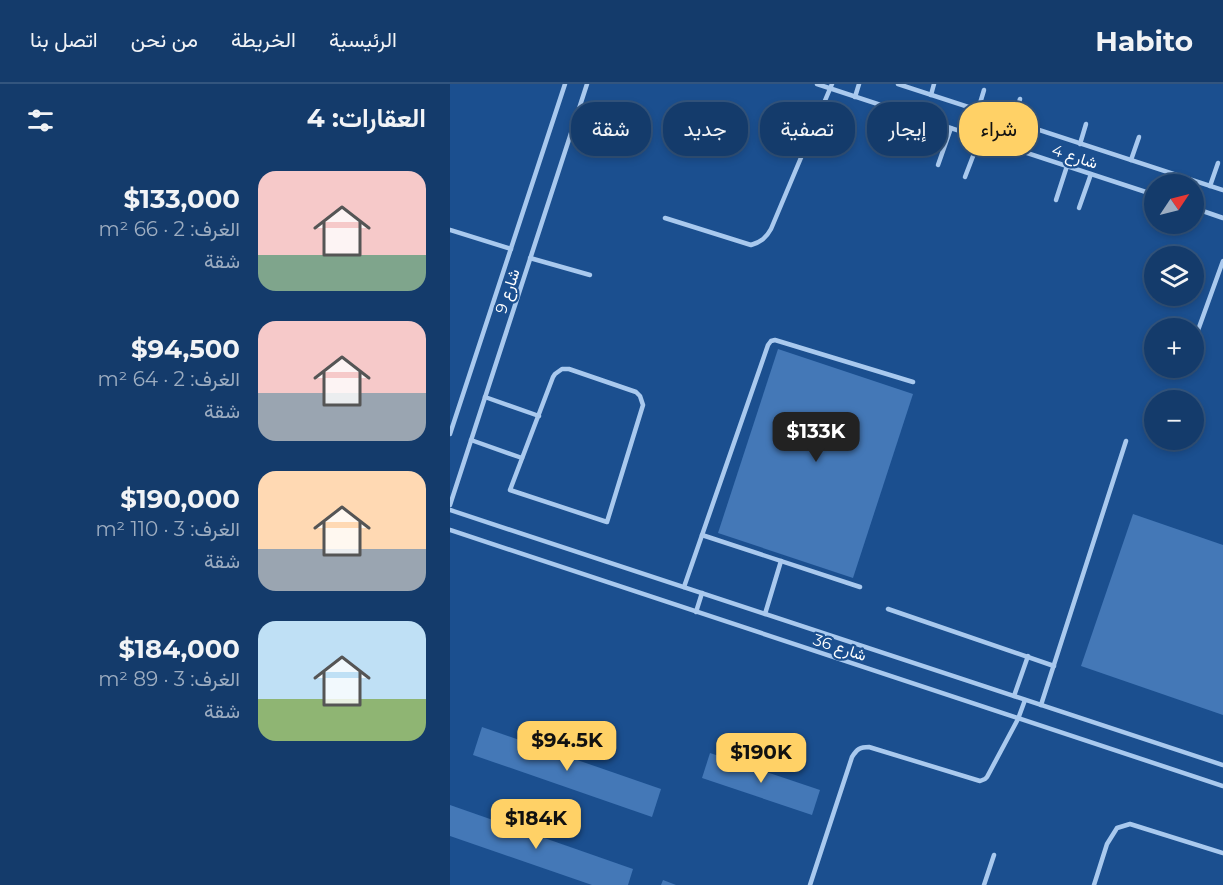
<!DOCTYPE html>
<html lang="ar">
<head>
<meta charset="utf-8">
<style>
  :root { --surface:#143b6b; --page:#1d4271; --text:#f1f3f6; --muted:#9dadc1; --line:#33557e; --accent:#ffd166 }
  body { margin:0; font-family:Montserrat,Vazirmatn,sans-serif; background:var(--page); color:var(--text); direction:rtl; height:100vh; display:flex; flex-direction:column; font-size:22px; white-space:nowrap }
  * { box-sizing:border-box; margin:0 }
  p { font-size:20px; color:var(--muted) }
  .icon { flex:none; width:33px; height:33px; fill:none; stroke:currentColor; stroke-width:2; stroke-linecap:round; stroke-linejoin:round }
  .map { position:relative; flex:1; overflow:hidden; direction:ltr }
  .drawer { display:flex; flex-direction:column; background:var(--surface); width:450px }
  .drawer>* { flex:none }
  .hud { position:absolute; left:18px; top:18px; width:570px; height:54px; direction:rtl; display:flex; gap:12px }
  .needle { width:39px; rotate:55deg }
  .buttons { position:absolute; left:694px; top:90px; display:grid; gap:12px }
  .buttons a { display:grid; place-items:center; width:60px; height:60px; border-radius:50%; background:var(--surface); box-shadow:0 3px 9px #0003,0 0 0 2px var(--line); font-size:30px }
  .price { position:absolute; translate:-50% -51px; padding:0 14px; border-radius:12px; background:var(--accent); color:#111; font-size:20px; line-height:39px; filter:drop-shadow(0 2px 3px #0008) }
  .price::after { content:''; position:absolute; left:50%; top:36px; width:18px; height:14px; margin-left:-9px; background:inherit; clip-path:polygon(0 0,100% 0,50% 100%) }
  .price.on { background:#222; color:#fff }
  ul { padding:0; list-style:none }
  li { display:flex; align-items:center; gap:18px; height:150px; padding:0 24px }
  li span { display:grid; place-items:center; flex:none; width:168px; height:120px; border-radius:18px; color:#555 }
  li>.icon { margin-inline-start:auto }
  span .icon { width:72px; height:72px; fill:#fffc; stroke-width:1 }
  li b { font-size:26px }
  h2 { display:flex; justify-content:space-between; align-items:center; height:72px; padding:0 24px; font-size:26px }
  .tag { padding:0 21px; border-radius:24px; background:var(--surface); box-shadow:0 3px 9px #0003,0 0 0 2px var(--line); font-size:21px; line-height:54px }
  .tag.on { background:var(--accent); color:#111 }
  header { display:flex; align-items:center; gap:36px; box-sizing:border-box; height:84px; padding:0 30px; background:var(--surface); border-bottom:2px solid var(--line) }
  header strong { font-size:28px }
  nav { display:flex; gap:33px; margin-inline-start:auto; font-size:21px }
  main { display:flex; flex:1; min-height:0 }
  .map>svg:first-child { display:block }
  .building { fill:#4478b7 }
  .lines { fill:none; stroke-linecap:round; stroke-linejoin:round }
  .service { stroke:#a9c9ee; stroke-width:4.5 }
  .labels { text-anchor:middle; stroke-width:4.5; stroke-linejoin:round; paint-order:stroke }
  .street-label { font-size:16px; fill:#fff; stroke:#1b4f8f }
</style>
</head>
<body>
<header>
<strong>Habito</strong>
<nav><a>الرئيسية</a><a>الخريطة</a><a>من نحن</a><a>اتصل بنا</a></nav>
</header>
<main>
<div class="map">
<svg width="773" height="801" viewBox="0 0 773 801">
  <rect width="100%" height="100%" fill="#1b4f8f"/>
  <g class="building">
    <path d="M328,265L463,310L403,494L268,449Z"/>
    <path d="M683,430L773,461V631L631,582Z"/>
    <path d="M32,643L211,705L202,733L23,671Z"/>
    <path d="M260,669L370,706L362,731L252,694Z"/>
    <path d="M0,721L183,785L178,801H142L0,752Z"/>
    <path d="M213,796L226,801H211Z"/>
  </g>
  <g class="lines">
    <g class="service">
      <path d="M367,0L705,111"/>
      <path d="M448,0L773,106"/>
      <path d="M481,11L484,0"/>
      <path d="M405,13L409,0"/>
      <path d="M528,26L534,6"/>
      <path d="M563,38L570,15"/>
      <path d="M630,60L636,40"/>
      <path d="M681,76L689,53"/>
      <path d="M488,81L501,44"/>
      <path d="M515,93L530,54"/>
      <path d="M760,102L768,79"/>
      <path d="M606,116L617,82"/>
      <path d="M629,124L641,90"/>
      <path d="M744,124L773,134"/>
      <path d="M215,134L301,161C311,158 316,154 321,145L382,0"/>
      <path d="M0,146L61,165"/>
      <path d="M80,174L140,191"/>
      <path d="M747,249L773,177"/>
      <path d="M112,285H119L186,308L190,312L193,321L157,438L60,406L103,293L105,290Z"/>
      <path d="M35,313L89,332"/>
      <path d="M0,350L115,0"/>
      <path d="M21,356L72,374"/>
      <path d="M0,421L137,0"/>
      <path d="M0,426L773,681"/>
      <path d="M0,446L773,702"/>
      <path d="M252,451L410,503"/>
      <path d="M234,503L318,261L321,257L325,256L463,298"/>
      <path d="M438,525L604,582"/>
      <path d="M246,528L252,509"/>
      <path d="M315,530L331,477"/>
      <path d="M564,612L578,572"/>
      <path d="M591,621L676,357"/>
      <path d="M360,801L402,673C407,665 410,663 419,663L530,697L535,695L537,693L568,635L575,616"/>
      <path d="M534,801L544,771"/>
      <path d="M644,801L657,760L667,744L680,740L773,769"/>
    </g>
  </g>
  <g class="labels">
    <g class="street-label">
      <text transform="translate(625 72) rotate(18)" y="6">شارع 4</text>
      <text transform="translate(57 207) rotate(-72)" y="6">شارع 9</text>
      <text transform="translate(390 563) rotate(18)" y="6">شارع 36</text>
    </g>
  </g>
</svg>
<div class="buttons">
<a><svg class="needle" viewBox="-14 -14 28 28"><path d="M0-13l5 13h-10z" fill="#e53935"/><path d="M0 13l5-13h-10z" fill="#9dadc1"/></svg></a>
<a><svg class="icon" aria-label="layers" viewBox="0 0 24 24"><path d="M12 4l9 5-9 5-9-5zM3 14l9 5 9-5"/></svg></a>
<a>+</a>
<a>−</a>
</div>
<b class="price on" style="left:366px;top:379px">$133K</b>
<b class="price" style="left:117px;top:688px">$94.5K</b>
<b class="price" style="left:311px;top:700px">$190K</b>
<b class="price" style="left:86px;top:766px">$184K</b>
<div class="hud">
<a class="tag on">شراء</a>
<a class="tag">إيجار</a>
<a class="tag">تصفية</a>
<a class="tag">جديد</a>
<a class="tag">شقة</a>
</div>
</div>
<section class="drawer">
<h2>العقارات: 4<svg class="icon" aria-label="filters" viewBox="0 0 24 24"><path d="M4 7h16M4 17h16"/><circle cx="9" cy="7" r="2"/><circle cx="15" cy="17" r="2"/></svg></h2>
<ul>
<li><span style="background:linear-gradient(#f6c9c9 70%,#7fa58c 0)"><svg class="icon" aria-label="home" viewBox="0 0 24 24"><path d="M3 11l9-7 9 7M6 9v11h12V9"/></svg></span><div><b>$133,000</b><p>الغرف: 2 · 66 m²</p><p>شقة</p></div></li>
<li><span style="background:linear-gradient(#f6c9c9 60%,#9aa5b1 0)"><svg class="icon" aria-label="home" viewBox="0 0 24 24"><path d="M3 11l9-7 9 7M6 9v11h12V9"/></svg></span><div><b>$94,500</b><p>الغرف: 2 · 64 m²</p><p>شقة</p></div></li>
<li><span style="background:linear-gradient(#ffd9b3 65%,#9aa5b1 0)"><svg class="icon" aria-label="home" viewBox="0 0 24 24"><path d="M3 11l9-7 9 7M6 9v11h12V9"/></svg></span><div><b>$190,000</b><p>الغرف: 3 · 110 m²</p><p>شقة</p></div></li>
<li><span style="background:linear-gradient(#bfe0f5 65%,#8fb573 0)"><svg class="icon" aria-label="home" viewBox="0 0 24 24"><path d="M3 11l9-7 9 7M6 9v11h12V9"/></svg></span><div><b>$184,000</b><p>الغرف: 3 · 89 m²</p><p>شقة</p></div></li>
</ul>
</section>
</main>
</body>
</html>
